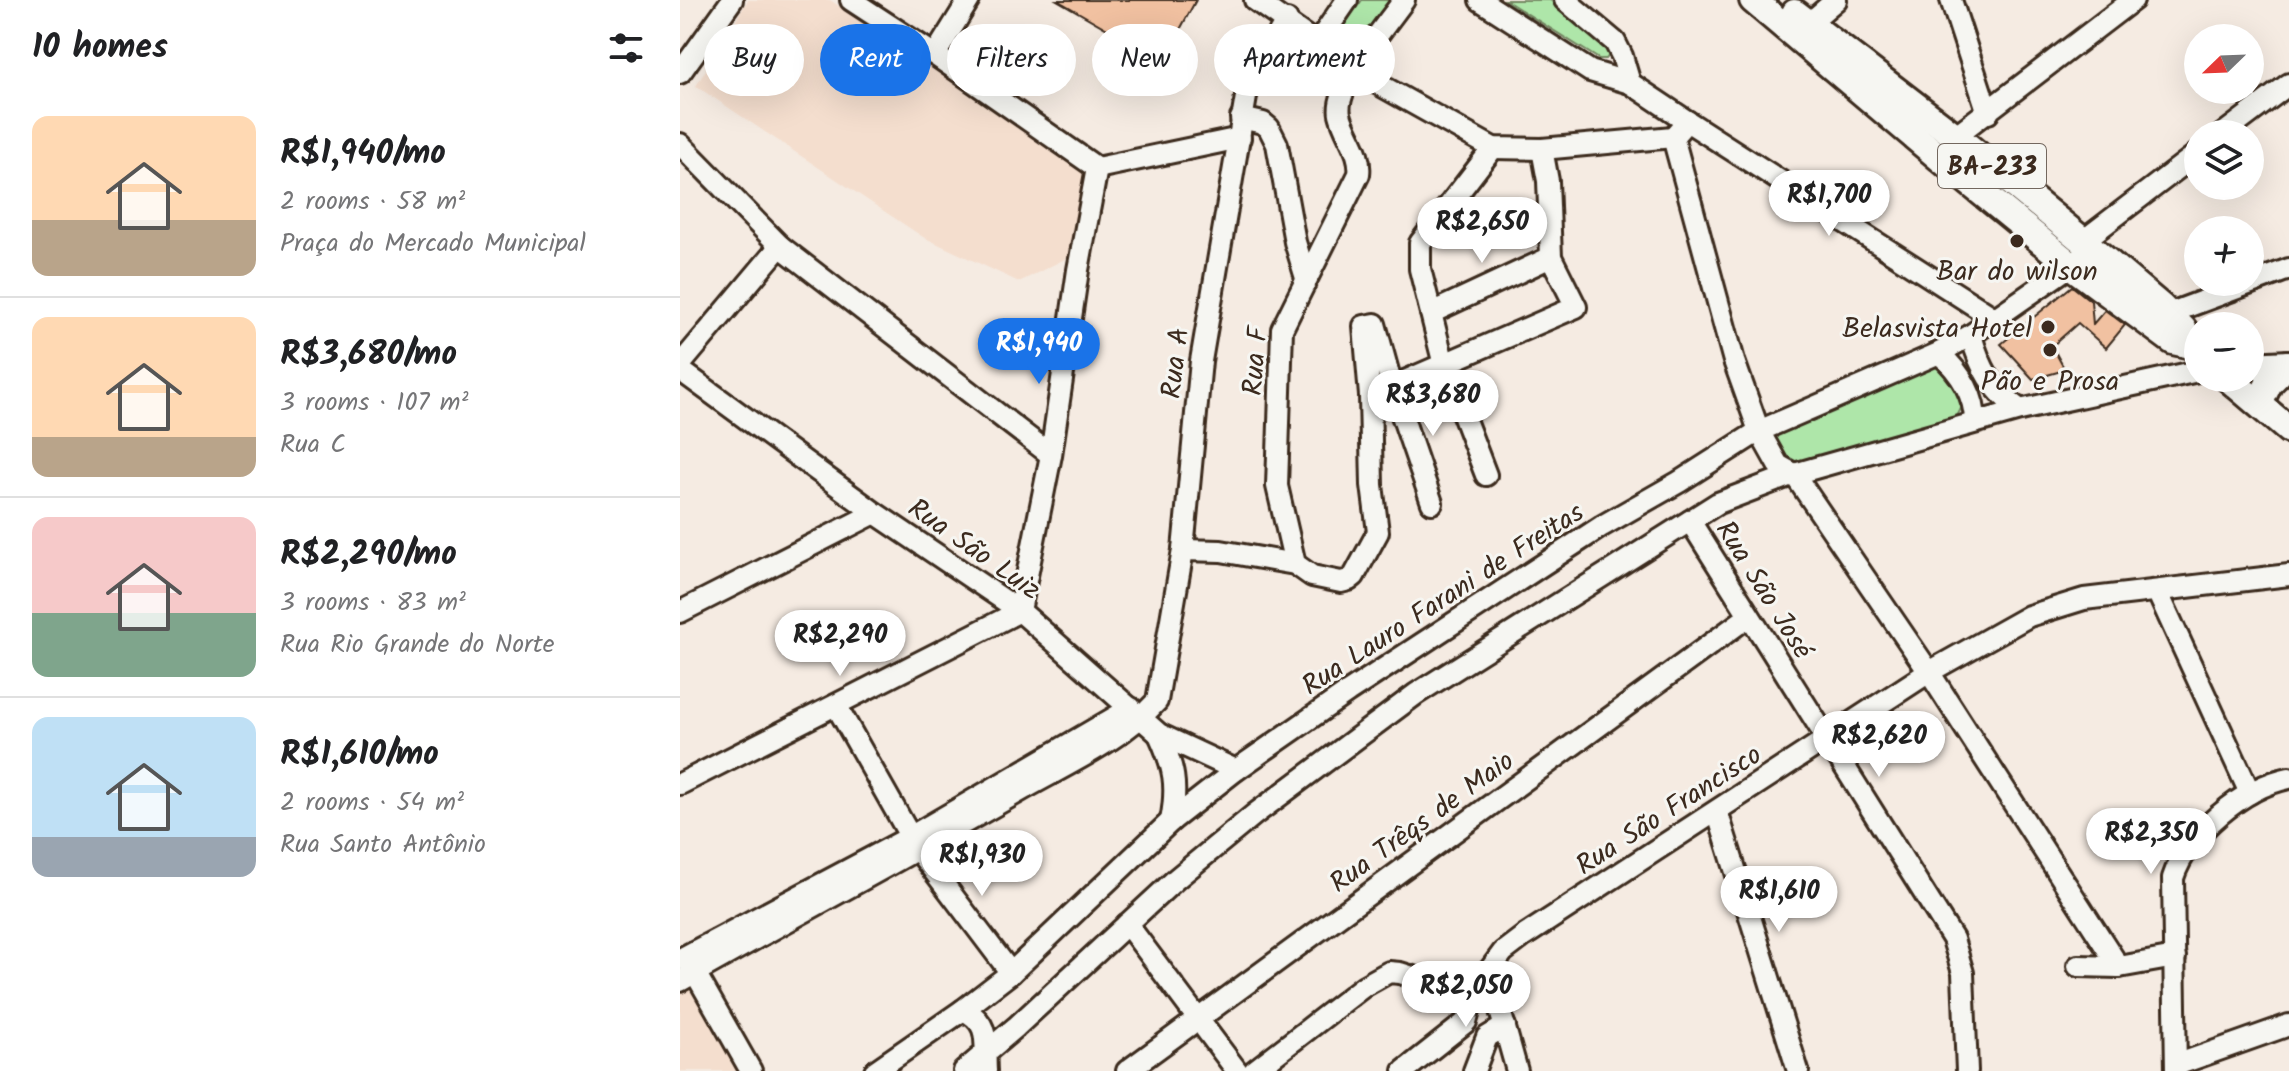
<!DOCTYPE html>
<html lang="en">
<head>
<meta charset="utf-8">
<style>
  :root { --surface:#fff; --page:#f2f2f2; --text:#202124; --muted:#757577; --line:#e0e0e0; --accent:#1a73e8 }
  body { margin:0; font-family:Kalam,sans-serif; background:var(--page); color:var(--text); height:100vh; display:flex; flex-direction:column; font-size:30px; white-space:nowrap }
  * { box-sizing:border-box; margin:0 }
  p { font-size:26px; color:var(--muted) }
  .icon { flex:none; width:44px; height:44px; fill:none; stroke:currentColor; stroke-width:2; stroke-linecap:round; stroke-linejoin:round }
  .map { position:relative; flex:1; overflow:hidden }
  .sheet { display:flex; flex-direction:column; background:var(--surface); width:680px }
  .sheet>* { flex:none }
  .banner { position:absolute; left:24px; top:24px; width:760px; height:72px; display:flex; gap:16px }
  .needle { width:52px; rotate:247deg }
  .controls { position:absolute; left:1504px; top:24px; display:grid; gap:16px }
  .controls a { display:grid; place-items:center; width:80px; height:80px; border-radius:50%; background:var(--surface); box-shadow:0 8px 32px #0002; font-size:40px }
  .price { position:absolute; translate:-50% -68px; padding:0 18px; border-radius:28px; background:#fff; color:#222; font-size:26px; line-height:52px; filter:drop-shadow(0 2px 4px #0008) }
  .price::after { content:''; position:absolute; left:50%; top:48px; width:24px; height:18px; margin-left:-12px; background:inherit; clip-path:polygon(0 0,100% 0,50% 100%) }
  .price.on { background:var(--accent); color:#fff }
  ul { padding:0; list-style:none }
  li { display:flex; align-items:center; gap:24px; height:200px; padding:0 32px }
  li+li { border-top:2px solid var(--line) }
  li span { display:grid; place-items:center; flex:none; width:224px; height:160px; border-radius:16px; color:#555 }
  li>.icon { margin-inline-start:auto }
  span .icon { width:96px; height:96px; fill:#fffc; stroke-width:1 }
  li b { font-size:34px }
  h2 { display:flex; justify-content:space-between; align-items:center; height:96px; padding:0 32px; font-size:34px }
  .chip { padding:0 28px; border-radius:36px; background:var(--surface); box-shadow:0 8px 32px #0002; font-size:28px; line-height:72px }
  .chip.on { background:var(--accent); color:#fff }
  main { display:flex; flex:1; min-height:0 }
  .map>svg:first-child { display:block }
  .built { fill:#f4dece }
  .green { fill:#aee6a9; stroke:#748864; stroke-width:2 }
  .building { fill:#f1c1a1; stroke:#3b2a1e; stroke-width:2 }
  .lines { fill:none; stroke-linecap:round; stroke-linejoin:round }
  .minor-casing { stroke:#3b2a1e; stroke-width:26 }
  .major-casing { stroke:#3b2a1e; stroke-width:32 }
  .minor { stroke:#f6f6f2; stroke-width:20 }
  .major { stroke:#f6f6f2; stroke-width:26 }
  .poi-dot { fill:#3b2a1e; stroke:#f6f6f2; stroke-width:3 }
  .labels { text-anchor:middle; stroke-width:6; stroke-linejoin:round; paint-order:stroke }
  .shield { fill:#f6f6f2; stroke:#73675e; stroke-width:2 }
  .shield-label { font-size:26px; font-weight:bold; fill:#3b2a1e }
  .poi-label { font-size:28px; fill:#3b2a1e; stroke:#f6f6f2 }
  .street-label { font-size:28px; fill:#3b2a1e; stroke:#f6f6f2 }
</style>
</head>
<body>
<main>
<section class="sheet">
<h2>10 homes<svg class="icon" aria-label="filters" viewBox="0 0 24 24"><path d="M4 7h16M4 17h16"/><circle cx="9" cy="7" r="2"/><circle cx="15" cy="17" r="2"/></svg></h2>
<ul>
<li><span style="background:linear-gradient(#ffd9b3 65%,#b9a48a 0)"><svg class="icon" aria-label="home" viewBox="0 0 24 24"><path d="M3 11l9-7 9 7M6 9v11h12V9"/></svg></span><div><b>R$1,940/mo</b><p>2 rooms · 58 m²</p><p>Praça do Mercado Municipal</p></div></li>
<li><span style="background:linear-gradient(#ffd9b3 75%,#b9a48a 0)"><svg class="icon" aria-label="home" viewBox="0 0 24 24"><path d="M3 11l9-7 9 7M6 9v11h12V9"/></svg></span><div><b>R$3,680/mo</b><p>3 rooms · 107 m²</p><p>Rua C</p></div></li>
<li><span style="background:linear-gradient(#f6c9c9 60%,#7fa58c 0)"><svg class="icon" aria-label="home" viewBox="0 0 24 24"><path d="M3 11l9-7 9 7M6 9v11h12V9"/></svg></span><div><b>R$2,290/mo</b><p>3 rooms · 83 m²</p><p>Rua Rio Grande do Norte</p></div></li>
<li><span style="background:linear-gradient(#bfe0f5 75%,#9aa5b1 0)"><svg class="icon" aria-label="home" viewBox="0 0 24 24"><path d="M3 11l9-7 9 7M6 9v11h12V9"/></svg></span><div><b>R$1,610/mo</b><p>2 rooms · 54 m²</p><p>Rua Santo Antônio</p></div></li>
</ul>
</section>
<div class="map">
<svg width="1609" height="1071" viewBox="0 0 1609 1071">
  <rect width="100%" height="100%" fill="#f5ebe2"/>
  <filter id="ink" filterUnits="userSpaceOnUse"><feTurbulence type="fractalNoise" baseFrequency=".0125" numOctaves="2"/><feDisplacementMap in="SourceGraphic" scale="16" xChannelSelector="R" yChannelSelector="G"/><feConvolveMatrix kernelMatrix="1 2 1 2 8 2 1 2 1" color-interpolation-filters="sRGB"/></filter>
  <g filter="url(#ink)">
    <g class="built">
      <path d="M68,0H150L406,172L397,253L339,282L243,237L16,86Z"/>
      <path d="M13,985L64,1071H0V993Z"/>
    </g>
    <g class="green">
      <path d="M682,0H725L683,57L656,37Z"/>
      <path d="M825,0H870L928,45L930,54L926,59H919Z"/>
      <path d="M1252,361L1273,370L1283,405L1276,418L1112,465L1093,446L1094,431Z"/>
    </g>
    <g class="building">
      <path d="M377,0H516L483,61Z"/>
      <path d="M1392,286L1411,301L1413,324L1425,310L1445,325L1426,348L1398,323L1372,346L1385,370L1353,379L1321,344Z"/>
    </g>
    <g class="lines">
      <defs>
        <g id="minor">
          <path d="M171,0L255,55L417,168"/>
          <path d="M575,0L675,71L813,148L862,149L993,137"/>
          <path d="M724,0C707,24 654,86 660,114C665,135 682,152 679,174L602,329L597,486L615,564L632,576L661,582L669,580L674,576L698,532L692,485L690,396L684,326L695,324L712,386L752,503"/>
          <path d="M800,0L910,71L950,83L1007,121L993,137L1054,361L1079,431L1098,465L1114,474L1249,672L1439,967"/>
          <path d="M885,0L935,42L942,56L950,83"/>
          <path d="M1271,0L1308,113"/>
          <path d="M1128,24L1156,0"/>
          <path d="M637,44L667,0"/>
          <path d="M255,55L289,0"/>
          <path d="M0,73L52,0"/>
          <path d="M561,118L583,123L589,128L597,144L615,242L626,278"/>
          <path d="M1007,121L1314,318"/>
          <path d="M1543,134L1609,84"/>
          <path d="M1275,136L1453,0"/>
          <path d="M0,144L100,246L371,455"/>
          <path d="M417,168L560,138"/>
          <path d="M1403,241L1518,153"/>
          <path d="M751,313L871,257"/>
          <path d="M1488,314L1609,269"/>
          <path d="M1291,335C1300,368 1312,390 1340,410"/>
          <path d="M1259,353C1279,371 1295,394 1295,422"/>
          <path d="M0,365L100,246"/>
          <path d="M0,370L195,513L340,611L479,734L556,770"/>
          <path d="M702,391L896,307L871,257L868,181L862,149"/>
          <path d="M806,475L764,365L740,269V243L813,148"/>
          <path d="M1010,521L1273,939L1283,973L1287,1071"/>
          <path d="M503,550L541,551L615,564"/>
          <path d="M1477,591L1570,793"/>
          <path d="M0,612L195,513"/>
          <path d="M156,705L238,850L331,973"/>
          <path d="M479,734C494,767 498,785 491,821"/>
          <path d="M0,784L340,611L371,455L398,270L417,168"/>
          <path d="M1037,811L1118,1071"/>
          <path d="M447,924L557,1071"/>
          <path d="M0,959L230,837L451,708"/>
          <path d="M8,960L71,1071"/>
          <path d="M1398,966L1439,967L1495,957"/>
          <path d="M809,971L837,1071"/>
          <path d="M0,981C111,918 224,858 335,794C383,766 440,742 477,701L503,550L521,361L568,85L607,20"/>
          <path d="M283,1010C312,1023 304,1044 306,1071"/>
          <path d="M1496,1065L1609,1025"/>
          <path d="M195,1071L283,1010L331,973L491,821L556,770L668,692L922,526L999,482L1079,431L1259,353L1291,335L1403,257"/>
          <path d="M284,1071L336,1027L496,879L575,814L736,694L1038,503L1114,474L1340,410L1518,371"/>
          <path d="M447,1071L1069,616"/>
          <path d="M574,1071L684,986L709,972L720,973L793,996"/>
          <path d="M724,1071L786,1022L793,996L809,971L823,952L844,936L1249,672L1349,616L1404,599L1609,575"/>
          <path d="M794,1071L807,1037L825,1026"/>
          <path d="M1496,1071L1493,878C1507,834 1564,787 1609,778"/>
        </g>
        <g id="major">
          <path d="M1073,0L1267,164L1393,267L1493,341L1511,345"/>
          <path d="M1115,13L1275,136L1403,241L1481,307L1503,329L1509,339"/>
          <path d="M1570,366L1609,364"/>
          <path d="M1548,378L1609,430"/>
          <path d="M1579,404L1589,383L1608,364"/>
        </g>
      </defs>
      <use href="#minor" class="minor-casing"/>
      <use href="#major" class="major-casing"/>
      <use href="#minor" class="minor"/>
      <use href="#major" class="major"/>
    </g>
  </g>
  <g class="poi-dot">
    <circle cx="1337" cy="241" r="8"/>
    <circle cx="1368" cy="327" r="8"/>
    <circle cx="1370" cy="350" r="8"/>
  </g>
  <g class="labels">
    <rect class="shield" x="1258" y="144" width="108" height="44" rx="6"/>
    <g class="shield-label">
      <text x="1312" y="175">BA-233</text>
    </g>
    <g class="poi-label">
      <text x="1337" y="280">Bar do wilson</text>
      <text x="1352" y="337" text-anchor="end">Belasvista Hotel</text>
      <text x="1370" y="390">Pão e Prosa</text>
    </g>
    <g class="street-label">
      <text transform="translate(574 361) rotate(-85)" y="10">Rua F</text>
      <text transform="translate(494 363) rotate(-83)" y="10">Rua A</text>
      <text transform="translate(295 548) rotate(35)" y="10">Rua São Luiz</text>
      <text transform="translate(1085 589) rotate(58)" y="10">Rua São José</text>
      <text transform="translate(762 598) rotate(-33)" y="10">Rua Lauro Farani de Freitas</text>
      <text transform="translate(988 809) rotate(-33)" y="10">Rua São Francisco</text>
      <text transform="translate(741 821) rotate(-36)" y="10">Rua Trêqs de Maio</text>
    </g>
  </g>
</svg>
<div class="controls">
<a><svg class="needle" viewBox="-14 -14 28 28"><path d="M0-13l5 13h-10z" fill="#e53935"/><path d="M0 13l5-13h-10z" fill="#757577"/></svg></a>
<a><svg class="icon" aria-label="layers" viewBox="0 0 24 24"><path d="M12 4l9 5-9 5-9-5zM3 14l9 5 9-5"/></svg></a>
<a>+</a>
<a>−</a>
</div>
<b class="price" style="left:1149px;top:238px">R$1,700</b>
<b class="price" style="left:802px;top:265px">R$2,650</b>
<b class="price on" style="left:359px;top:386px">R$1,940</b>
<b class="price" style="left:753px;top:438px">R$3,680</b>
<b class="price" style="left:160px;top:678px">R$2,290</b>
<b class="price" style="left:1199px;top:779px">R$2,620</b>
<b class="price" style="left:1471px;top:876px">R$2,350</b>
<b class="price" style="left:302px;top:898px">R$1,930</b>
<b class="price" style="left:1099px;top:934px">R$1,610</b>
<b class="price" style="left:786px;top:1029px">R$2,050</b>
<div class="banner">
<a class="chip">Buy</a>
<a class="chip on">Rent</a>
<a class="chip">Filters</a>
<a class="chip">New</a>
<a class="chip">Apartment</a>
</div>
</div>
</main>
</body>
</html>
